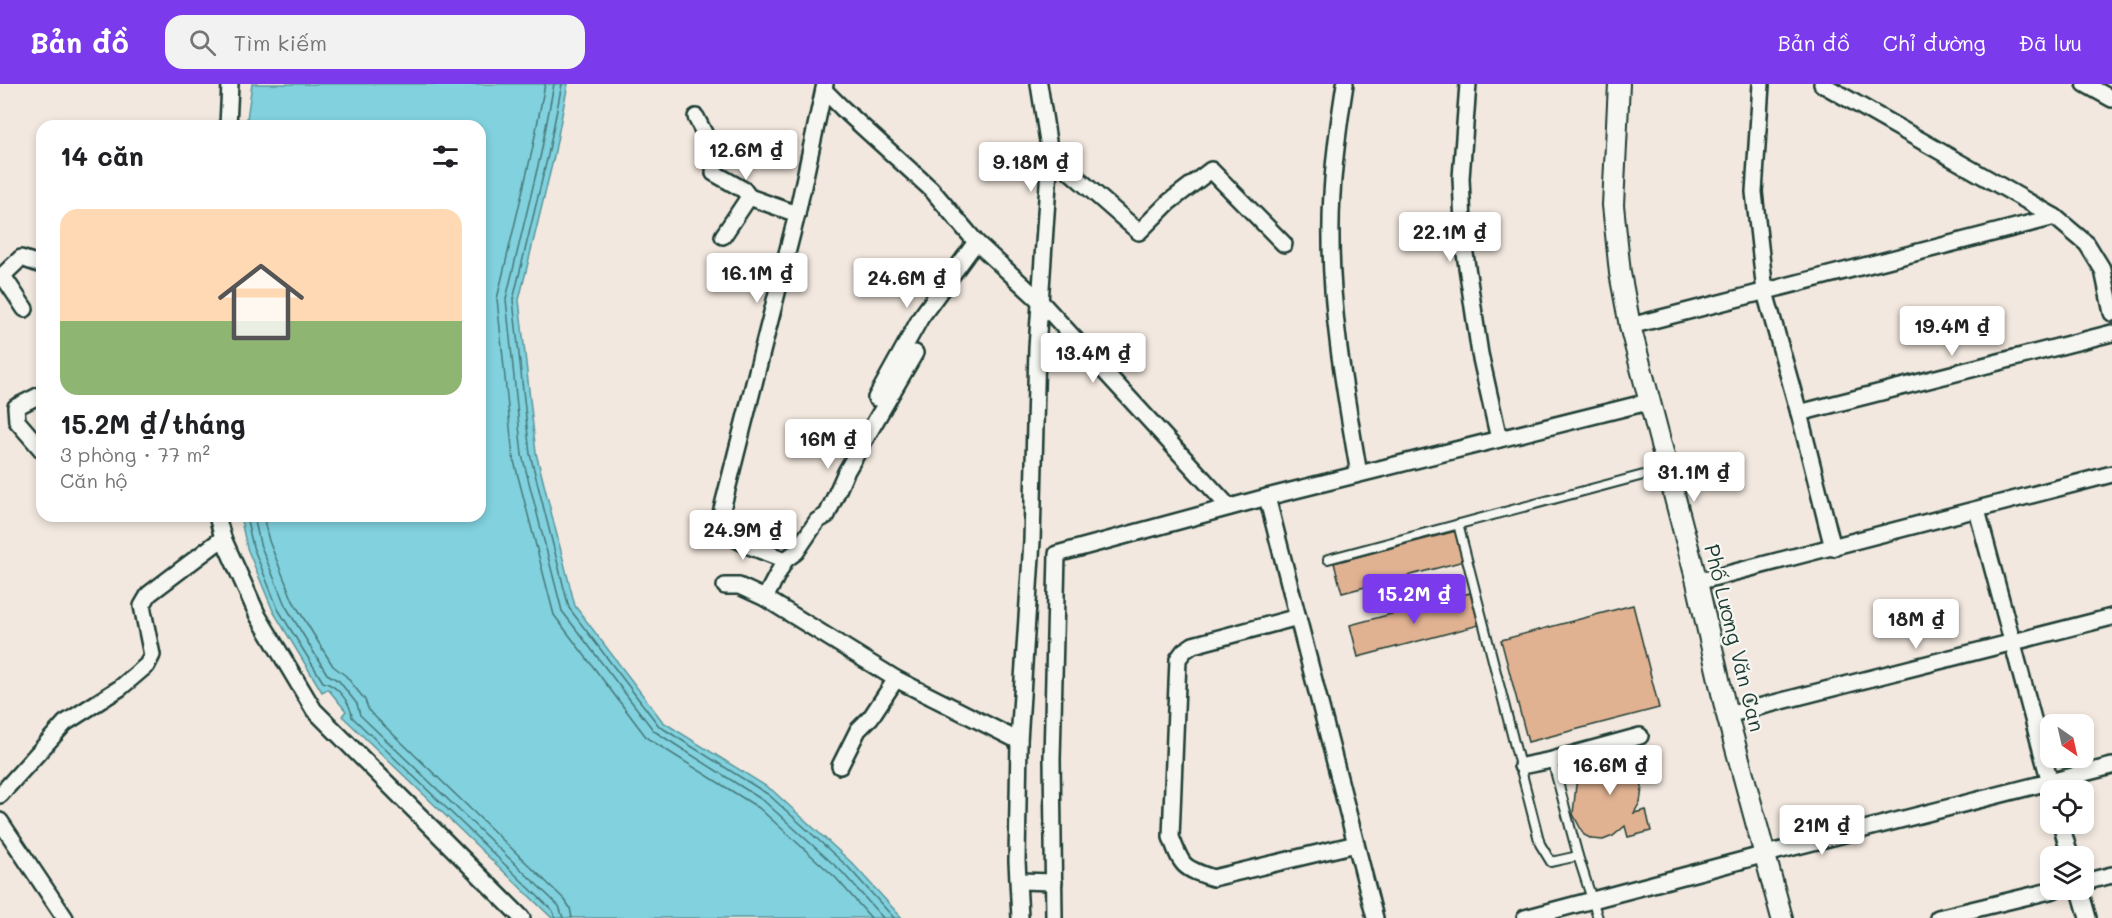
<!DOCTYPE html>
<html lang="vi">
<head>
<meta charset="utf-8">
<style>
  :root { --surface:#fff; --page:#f2f2f2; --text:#202124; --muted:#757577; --accent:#7c3aed }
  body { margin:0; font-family:Mali,sans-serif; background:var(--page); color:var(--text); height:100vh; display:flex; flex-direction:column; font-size:22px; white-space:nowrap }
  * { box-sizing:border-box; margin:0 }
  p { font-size:20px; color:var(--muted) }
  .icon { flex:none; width:33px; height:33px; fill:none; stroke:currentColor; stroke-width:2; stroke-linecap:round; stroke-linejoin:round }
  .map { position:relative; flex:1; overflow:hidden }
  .drawer { position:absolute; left:36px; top:36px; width:450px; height:402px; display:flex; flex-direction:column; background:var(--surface); border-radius:18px; box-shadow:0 3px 9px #0003 }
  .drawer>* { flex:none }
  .needle { width:39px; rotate:146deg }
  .controls { position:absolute; left:2040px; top:630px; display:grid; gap:12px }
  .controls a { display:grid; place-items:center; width:54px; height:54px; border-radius:12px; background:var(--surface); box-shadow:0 3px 9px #0003; font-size:30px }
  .price { position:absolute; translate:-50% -51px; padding:0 14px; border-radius:6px; background:#fff; color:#222; font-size:20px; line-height:39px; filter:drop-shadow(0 2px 3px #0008) }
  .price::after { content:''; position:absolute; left:50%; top:36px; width:18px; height:14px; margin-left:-9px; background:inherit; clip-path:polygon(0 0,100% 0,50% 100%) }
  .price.active { background:var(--accent); color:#fff }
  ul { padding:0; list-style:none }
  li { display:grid; align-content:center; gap:12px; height:318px; padding:0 24px }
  li span { display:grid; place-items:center; height:186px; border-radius:18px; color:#555 }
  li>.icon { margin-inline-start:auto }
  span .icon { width:108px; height:108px; fill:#fffc; stroke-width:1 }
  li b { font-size:26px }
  h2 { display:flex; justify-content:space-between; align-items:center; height:72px; padding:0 24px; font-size:26px }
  header { display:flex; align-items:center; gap:36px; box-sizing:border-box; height:84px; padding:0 30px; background:var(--accent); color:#fff }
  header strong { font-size:28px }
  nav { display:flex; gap:33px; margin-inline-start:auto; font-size:21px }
  .search { width:420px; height:54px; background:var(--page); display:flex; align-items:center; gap:15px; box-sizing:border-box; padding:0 21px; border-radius:18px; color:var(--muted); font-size:22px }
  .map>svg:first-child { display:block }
  .water { fill:#81d1de; stroke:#5a969a; stroke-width:1.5 }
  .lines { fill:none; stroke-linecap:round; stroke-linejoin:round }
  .shore { stroke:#467878; stroke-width:1.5 }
  .building { fill:#e1b292; stroke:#1f3d34; stroke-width:1.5 }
  .service-casing { stroke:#1f3d34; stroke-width:12 }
  .minor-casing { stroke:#1f3d34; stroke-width:20 }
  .tertiary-casing { stroke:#1f3d34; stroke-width:24 }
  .service { stroke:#f6f6f2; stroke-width:8 }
  .minor { stroke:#f6f6f2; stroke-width:15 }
  .tertiary { stroke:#f6f6f2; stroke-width:20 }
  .labels { text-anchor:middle; stroke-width:4.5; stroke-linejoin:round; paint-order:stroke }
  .street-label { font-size:21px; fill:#1f3d34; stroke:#f6f6f2 }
</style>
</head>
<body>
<header>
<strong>Bản đồ</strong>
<div class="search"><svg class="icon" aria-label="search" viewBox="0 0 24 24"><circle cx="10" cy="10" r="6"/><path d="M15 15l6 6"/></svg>Tìm kiếm</div>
<nav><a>Bản đồ</a><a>Chỉ đường</a><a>Đã lưu</a></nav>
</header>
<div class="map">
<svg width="2112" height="834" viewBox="0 0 2112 834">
  <rect width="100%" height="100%" fill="#f2e8df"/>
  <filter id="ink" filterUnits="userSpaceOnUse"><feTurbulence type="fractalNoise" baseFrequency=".0167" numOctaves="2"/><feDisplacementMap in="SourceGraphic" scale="12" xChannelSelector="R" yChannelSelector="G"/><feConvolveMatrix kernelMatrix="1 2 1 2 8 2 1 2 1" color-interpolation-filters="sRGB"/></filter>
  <g filter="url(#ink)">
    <path class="water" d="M252,0H568L554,72L519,216L536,369L575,522L663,638L772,706L852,779L902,834H552L342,632L346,627L328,605L322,608L273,527L247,464L240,432H480V42H246Z"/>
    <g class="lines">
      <g class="shore">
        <path d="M545,0L532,67L497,215L513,373L554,531L647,654L759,724L836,794L871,834"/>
        <path d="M554,0L541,69L506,215L522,371L562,527L654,647L764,717L842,788L883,834"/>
        <path d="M562,0L548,71L513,216L530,370L569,524L659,642L769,711L848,783L894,834"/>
        <path d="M246,432L253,463L278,525L323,598C337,601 351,619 352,633L553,827L555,834"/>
        <path d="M254,432L260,460L285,521L327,590L339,597L357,620L360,631L559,822L563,834"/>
        <path d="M263,432L269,457L293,517L333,582L346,592L365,616L369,627L565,816L570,824L572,834"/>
      </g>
    </g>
    <g class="building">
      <path d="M1456,447L1464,477L1342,509L1334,479Z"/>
      <path d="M1470,509L1479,541L1358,573L1350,541Z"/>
      <path d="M1633,521L1659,624L1528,658L1501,556Z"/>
      <path d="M1622,663L1632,668L1638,677L1641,690L1642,705L1640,718L1634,729L1646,726L1651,747L1628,753L1625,742L1613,752L1603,756L1592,755L1584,751L1573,730L1576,701L1583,685L1601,666Z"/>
    </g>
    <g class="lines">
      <defs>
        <g id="service">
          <path d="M1458,440L1540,760L1551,778L1578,772"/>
          <path d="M1328,475L1666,385"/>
          <path d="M1552,676L1578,772L1598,834"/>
        </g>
        <g id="minor">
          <path d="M1345,0C1337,51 1330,103 1331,155C1331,233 1346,313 1359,390"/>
          <path d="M1468,0L1461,94L1464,163L1480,270L1499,355"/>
          <path d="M1761,0L1754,108L1765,208L1799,329L1833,464"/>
          <path d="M1822,0L2055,133L2087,160L2103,186L2112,229"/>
          <path d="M2085,0L2112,15"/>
          <path d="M824,6L842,24L931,105L976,158L1040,217L1229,423"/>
          <path d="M696,33C704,50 717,69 714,89L744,106L749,113"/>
          <path d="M228,42L230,0"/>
          <path d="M1050,70L1139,148L1169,118L1211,86L1284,160"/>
          <path d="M723,152L749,113L797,130"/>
          <path d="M3,192L25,225"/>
          <path d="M0,194L21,174L42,181"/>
          <path d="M1630,242L2055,133"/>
          <path d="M42,310L16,323L17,337L42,366"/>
          <path d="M876,314L921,233L976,158"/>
          <path d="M1799,329L2112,249"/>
          <path d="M1267,413L1375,834"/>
          <path d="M1977,426L2052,706"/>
          <path d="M217,432L223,454L258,532L314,626L522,834"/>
          <path d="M785,476L749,462L717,445L797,130L825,0"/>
          <path d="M1697,498L2112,390"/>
          <path d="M725,502H739L765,514L896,595L1019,657"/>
          <path d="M765,514L785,476L796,468L817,437L827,431L846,388L915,269"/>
          <path d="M1298,533L1193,561L1184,567L1178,575L1171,753C1182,783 1183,784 1213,794L1356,760"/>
          <path d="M1727,631L2112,533"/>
          <path d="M840,682L858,646L871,633L896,595"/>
          <path d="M1522,682L1552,676L1640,652"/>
          <path d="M0,711L65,639L120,604L147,581L152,571L142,522L149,510L223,454"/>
          <path d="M0,737L65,834"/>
          <path d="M2061,740L2070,772"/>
          <path d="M1019,797L1054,798"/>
          <path d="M2084,798L2112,791"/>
          <path d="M2080,806L2088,834"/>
          <path d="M1020,834L1017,777L1019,657L1032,457L1037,264L1050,70L1039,0"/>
          <path d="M1054,834L1052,675L1057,470L1267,413L1648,318"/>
          <path d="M1525,834L1766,770L2112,682"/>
          <path d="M1938,834L2054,806"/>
        </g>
        <path id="tertiary" d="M1619,0L1613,121L1620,189L1630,242L1697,498L1727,631L1782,834"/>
      </defs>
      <use href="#service" class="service-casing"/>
      <use href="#minor" class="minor-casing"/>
      <use href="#tertiary" class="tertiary-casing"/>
      <use href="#service" class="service"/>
      <use href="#minor" class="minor"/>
      <use href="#tertiary" class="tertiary"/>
    </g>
  </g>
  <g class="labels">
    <g class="street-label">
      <text transform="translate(1734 554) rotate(76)" y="7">Phố Lương Văn Can</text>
    </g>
  </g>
</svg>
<div class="controls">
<a><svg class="needle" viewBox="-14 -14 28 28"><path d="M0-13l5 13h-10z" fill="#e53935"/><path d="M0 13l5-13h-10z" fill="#757577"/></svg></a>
<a><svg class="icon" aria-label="locate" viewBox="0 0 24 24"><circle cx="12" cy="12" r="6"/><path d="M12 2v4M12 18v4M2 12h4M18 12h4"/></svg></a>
<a><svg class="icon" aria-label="layers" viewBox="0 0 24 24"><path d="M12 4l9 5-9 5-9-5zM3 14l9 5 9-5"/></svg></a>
</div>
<b class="price" style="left:746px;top:97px">12.6M ₫</b>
<b class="price" style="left:1031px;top:109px">9.18M ₫</b>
<b class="price" style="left:1450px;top:179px">22.1M ₫</b>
<b class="price" style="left:757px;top:220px">16.1M ₫</b>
<b class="price" style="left:907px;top:225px">24.6M ₫</b>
<b class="price" style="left:1952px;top:273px">19.4M ₫</b>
<b class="price" style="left:1093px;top:300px">13.4M ₫</b>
<b class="price" style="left:828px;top:386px">16M ₫</b>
<b class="price" style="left:1694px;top:419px">31.1M ₫</b>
<b class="price" style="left:743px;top:477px">24.9M ₫</b>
<b class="price active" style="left:1414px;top:541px">15.2M ₫</b>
<b class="price" style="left:1916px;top:566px">18M ₫</b>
<b class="price" style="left:1610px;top:712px">16.6M ₫</b>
<b class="price" style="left:1822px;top:772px">21M ₫</b>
<section class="drawer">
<h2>14 căn<svg class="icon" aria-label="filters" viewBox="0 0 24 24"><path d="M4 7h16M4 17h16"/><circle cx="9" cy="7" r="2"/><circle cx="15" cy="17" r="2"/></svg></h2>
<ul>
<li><span style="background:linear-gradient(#ffd9b3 60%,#8fb573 0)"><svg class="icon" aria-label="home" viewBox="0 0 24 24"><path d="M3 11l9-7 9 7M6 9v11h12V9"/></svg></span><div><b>15.2M ₫/tháng</b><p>3 phòng · 77 m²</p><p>Căn hộ</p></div></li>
</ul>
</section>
</div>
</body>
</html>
